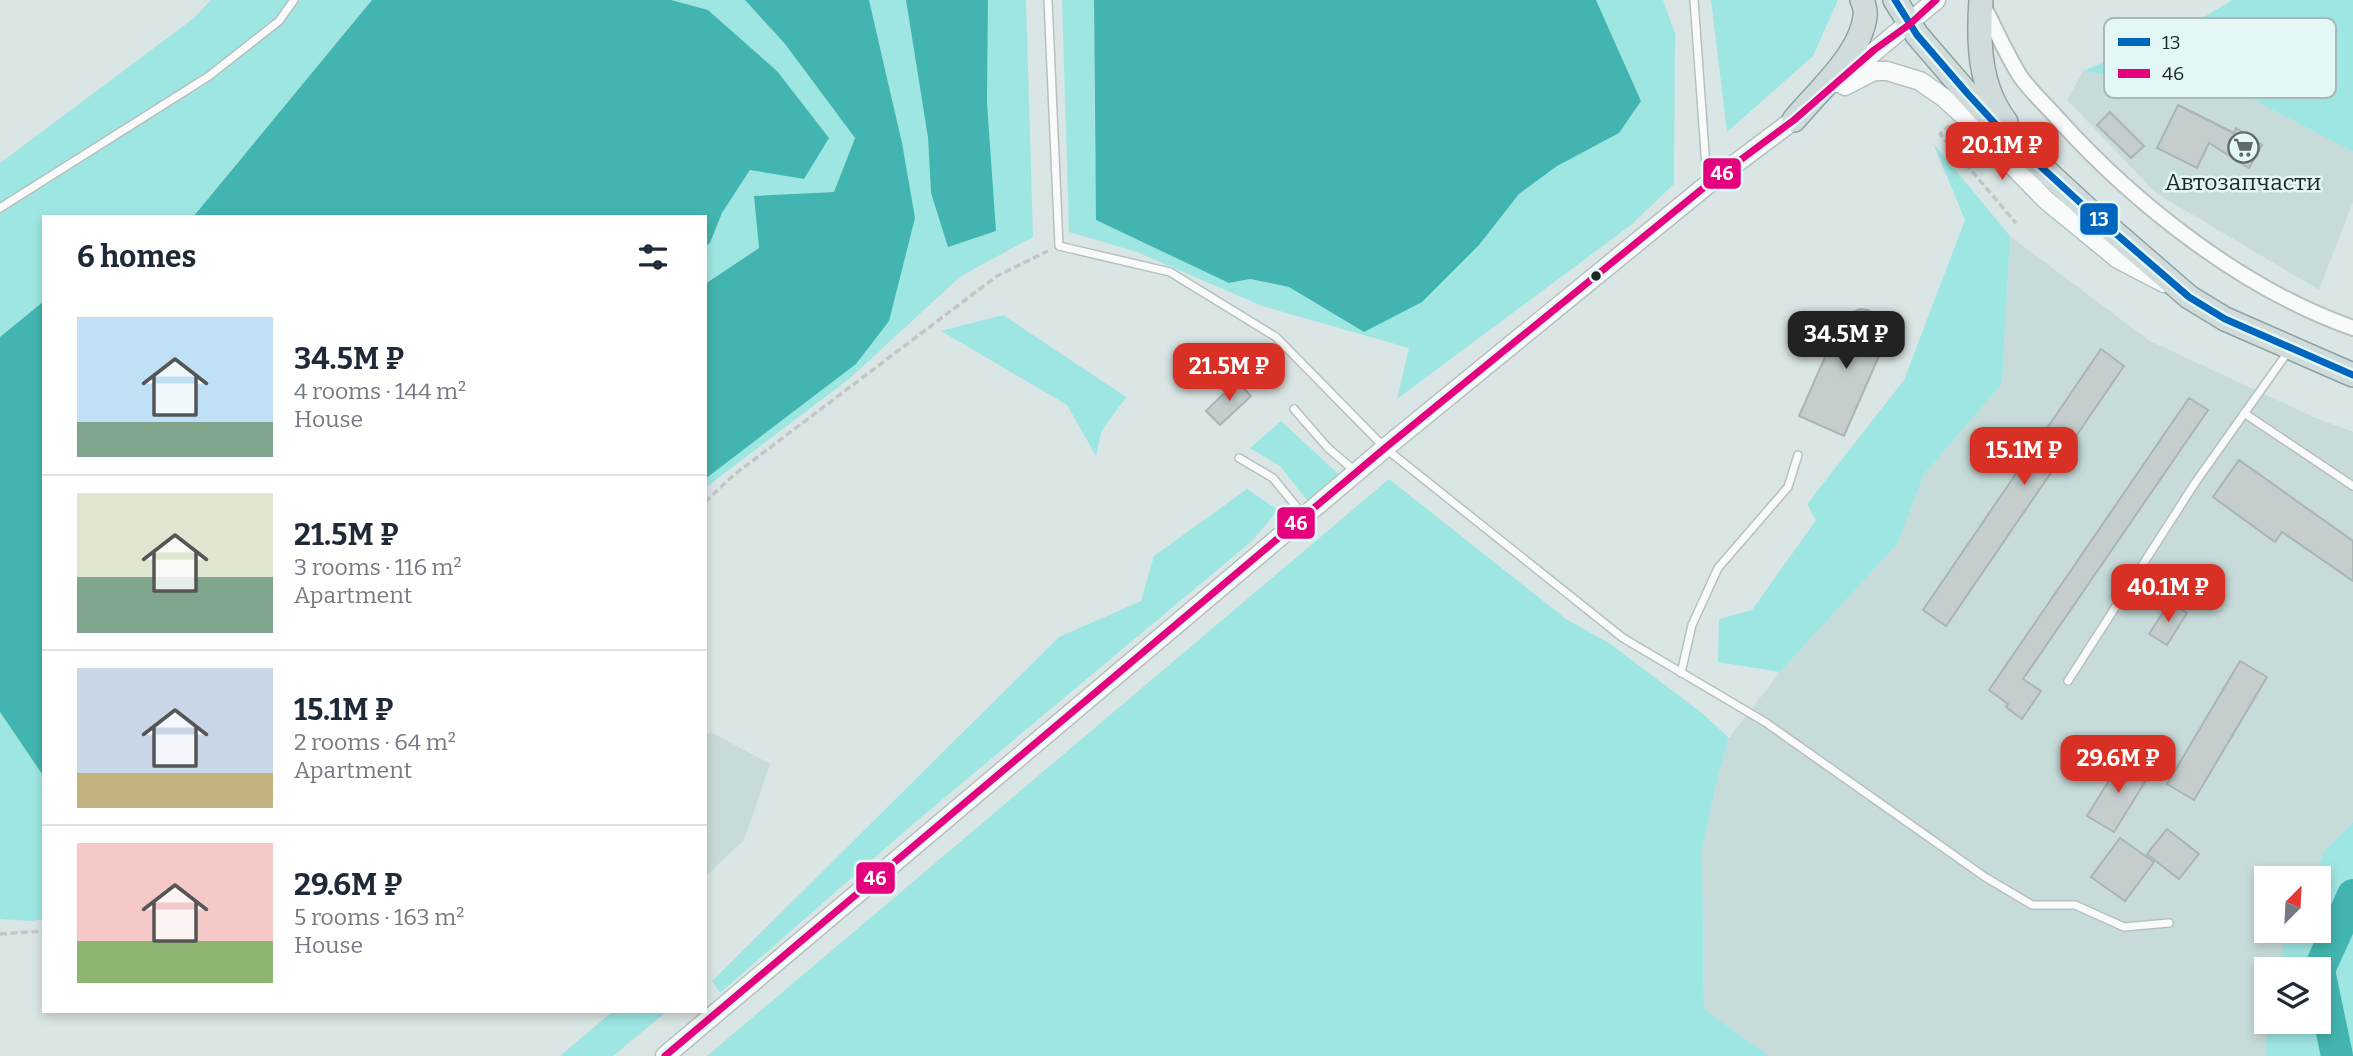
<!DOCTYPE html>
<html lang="en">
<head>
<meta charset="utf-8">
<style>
  :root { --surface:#fff; --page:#f6f6f7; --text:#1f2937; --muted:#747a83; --line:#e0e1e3; --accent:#d93025 }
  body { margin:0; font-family:Bitter,serif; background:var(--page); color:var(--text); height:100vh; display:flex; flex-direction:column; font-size:26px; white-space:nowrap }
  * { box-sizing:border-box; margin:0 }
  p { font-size:23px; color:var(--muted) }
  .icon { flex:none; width:38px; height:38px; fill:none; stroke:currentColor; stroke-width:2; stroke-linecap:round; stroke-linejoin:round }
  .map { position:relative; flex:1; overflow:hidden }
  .details { position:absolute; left:42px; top:215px; width:665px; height:798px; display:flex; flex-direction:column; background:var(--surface); border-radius:0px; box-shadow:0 4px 10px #0003 }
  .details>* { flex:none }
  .needle { width:46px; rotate:24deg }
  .tools { position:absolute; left:2254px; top:866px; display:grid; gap:14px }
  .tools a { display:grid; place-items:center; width:77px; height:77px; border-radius:0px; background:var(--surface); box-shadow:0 4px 10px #0003; font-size:35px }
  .price { position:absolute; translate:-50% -60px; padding:0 16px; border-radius:14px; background:var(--accent); color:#fff; font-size:23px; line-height:46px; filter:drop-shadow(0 2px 4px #0008) }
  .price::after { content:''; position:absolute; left:50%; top:42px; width:21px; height:16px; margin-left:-10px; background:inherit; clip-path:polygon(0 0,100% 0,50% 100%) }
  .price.on { background:#222; color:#fff }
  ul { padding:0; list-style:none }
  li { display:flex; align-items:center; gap:21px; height:175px; padding:0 35px }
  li+li { border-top:2px solid var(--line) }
  li span { display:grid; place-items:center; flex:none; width:196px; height:140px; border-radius:0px; color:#555 }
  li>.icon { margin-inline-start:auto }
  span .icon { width:84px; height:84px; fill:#fffc; stroke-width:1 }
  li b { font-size:30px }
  h2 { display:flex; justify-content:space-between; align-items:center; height:84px; padding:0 35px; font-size:30px }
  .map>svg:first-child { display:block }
  .built { fill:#c7dcda }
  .green { fill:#9ee6e2 }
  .water { fill:#43b5b0 }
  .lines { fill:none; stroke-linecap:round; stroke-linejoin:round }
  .river { stroke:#43b5b0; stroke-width:32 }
  .building { fill:#c5cecd; stroke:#abb4b4; stroke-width:2 }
  .service-casing { stroke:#b7c0bf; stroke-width:10 }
  .minor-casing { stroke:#b7c0bf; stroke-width:18 }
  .tertiary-casing { stroke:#b7c0bf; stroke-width:21 }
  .trunk-casing { stroke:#8ea2a1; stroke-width:26 }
  .path { stroke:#c2c6c6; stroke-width:3.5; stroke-dasharray:7 3.5; stroke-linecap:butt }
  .service { stroke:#f9fbfb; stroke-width:7 }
  .minor { stroke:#f9fbfb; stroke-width:14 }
  .tertiary { stroke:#f9fbfb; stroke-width:18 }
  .trunk { stroke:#d0dcdc; stroke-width:23 }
  .bus-1-casing { stroke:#e3f8f6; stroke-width:12 }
  .bus-2-casing { stroke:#e3f8f6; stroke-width:12 }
  .bus-1 { stroke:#0065bd; stroke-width:7 }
  .bus-2 { stroke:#e5007d; stroke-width:7 }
  .bus-dot { fill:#1f2626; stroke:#e3f8f6; stroke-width:2.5 }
  .labels { text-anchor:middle; stroke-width:5; stroke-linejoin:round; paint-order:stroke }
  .poi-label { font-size:23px; fill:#1f2626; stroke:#e3f8f6 }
  .key { fill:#e3f8f6; stroke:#a8b9b8; stroke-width:2 }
  .key-label { font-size:19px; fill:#1f2626 }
  .line-badge { stroke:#e3f8f6; stroke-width:2.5 }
  .badge-label { font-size:19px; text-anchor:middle; font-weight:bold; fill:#fff }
</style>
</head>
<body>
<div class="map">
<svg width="2353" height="1056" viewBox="0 0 2353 1056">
  <rect width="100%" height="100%" fill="#dae6e5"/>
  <g class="built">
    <path d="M2083,71L2250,98L2353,152V202L2319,290L2156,193L2067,100Z"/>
    <path d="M2010,236L2150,341L2316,418L2353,432V822L2326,849L2314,878H2266V931H2293L2277,969L2266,970V1022H2268L2265,1056H1769L1704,1009L1702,850L1718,776L1729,738L1780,672L1898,543L1924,474L2002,384Z"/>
    <path d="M711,732L770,764L744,840L705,877V735Z"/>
  </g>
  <g class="green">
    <path d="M211,0H372L193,217H44V301L0,337V163L194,18Z"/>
    <path d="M671,0H745L785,44L855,138L834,192L755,196L759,248L705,284V246L710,243L722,213L751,169L804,179L777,71L708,10Z"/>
    <path d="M869,0H906L928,138L931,193L949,247L987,103L988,0H1026L1033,237L961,276L849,379L705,488V479L902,143Z"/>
    <path d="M1062,0H1094L1095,164L1229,283L1249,279L1289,287L1364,332L1479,245L1519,194L1641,101L1596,0H1663L1675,33L1674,184L1631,225L1397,399L1409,348L1262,306L1137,252L1069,232Z"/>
    <path d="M1711,0H1838L1813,56L1727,132Z"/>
    <path d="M2232,0H2353V152L2250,98L2083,71L2191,25Z"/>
    <path d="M1933,143L2010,236L2002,384L1924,474L1898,543L1780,672L1718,662L1719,619L1752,610L1816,520L1807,504L1904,380L1965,220Z"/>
    <path d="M1003,315L1126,397L1101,432L1096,456L1067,405L941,331Z"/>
    <path d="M1281,421L1346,481L1314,509L1280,466L1250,448Z"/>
    <path d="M1389,479L1566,619L1609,643L1702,713L1729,738L1718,776L1702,850L1704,1009L1769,1056H707Z"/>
    <path d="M1247,489L1278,510L1253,540L912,825L720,993L712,981L1059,637L1141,601L1154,556Z"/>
    <path d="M0,712L44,777V919L31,921L0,919Z"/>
    <path d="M2353,822V1056H2265L2268,1022H2319V970L2276,969L2289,931H2319V878H2312L2326,849Z"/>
    <path d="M612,1012H666L613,1056H560Z"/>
  </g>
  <g class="water">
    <path d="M372,0H671L708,10L777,71L829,138L804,179L750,170L722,213L710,243L705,246V217H193Z"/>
    <path d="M745,0H869L902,143L915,218L889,321L856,364L705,479V284L759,248L754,196L834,192L855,138L785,44Z"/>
    <path d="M906,0H988L987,103L996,231L948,247L931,193L928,138Z"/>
    <path d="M1094,0H1596L1641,101L1619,133L1557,166L1519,194L1479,245L1422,302L1364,332L1289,287L1250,279L1229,283L1096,220Z"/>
    <path d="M44,301V777L0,712V337Z"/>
  </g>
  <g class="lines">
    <g class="river">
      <path d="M2319,970L2337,1056"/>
      <path d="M2319,970L2353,895"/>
    </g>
  </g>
  <g class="building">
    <path d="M2178,105L2234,133L2236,128L2262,145L2249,168L2209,143L2197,168L2157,148Z"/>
    <path d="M2110,112L2144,146L2131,158L2097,125Z"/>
    <path d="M1860,309L1868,310L1881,318L1887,332L1886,340L1844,436L1799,416L1841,321L1846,315Z"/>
    <path d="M2101,349L2124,366L1946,626L1923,610Z"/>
    <path d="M1237,381L1251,396L1220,425L1206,411Z"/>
    <path d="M2189,398L2208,410L2023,679L2041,691L2022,719L2006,707L2008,704L1989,690Z"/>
    <path d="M2239,460L2353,541V581L2282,532L2275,542L2213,497Z"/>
    <path d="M2170,602L2187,613L2167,645L2149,634Z"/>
    <path d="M2240,661L2267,677L2194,800L2167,784Z"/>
    <path d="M2123,758L2150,774L2114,832L2087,816Z"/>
    <path d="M2167,829L2199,854L2179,879L2147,854Z"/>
    <path d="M2120,838L2154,862L2125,901L2091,877Z"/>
  </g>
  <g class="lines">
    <defs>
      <g id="service">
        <path d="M1048,0L1059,246L1170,272L1276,337L1385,448L1623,638L1765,722L1985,877L2032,905H2075L2124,927L2169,923"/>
        <path d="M1694,0L1707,181"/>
        <path d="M0,208L209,76L279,21L294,0"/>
        <path d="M1294,409L1328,448L1356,472"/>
        <path d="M2244,413L2353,486"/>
        <path d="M1239,458L1273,478L1304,516"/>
        <path d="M1681,673L1692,625L1718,568L1788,487L1798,455"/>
        <path d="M2068,681L2195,483L2290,349"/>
      </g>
      <path id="minor" d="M1983,5C1995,28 2006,54 2020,76C2031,92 2047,106 2059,120C2136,205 2244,290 2353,328"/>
      <g id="tertiary">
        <path d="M1837,83L1936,0"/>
        <path d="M1845,86L1874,71H1887L1920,81L1943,97L1962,114L2046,200L2118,259L2164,283"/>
        <path d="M665,1056L1385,448L1707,185L1803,113"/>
      </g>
      <g id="trunk">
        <path d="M1895,0L1917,35L1967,93L2001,130L2085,207L2189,297L2225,319L2353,375"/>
        <path d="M1981,0C1978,42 1979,87 2006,122"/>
        <path d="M1794,120C1817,92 1861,54 1865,16C1866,11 1864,5 1862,0"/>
      </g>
    </defs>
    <use href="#service" class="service-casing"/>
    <use href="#minor" class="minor-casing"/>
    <use href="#tertiary" class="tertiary-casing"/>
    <use href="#trunk" class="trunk-casing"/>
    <g class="path">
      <path d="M1950,125L1940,134L2016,223"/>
      <path d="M705,502L735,474L997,276L1048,251"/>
      <path d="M0,934L44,931"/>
    </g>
    <use href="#service" class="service"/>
    <use href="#minor" class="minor"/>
    <use href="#tertiary" class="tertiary"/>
    <use href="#trunk" class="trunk"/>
    <defs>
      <path id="bus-1" d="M1895,0L1917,35L1967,93L2001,130L2085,207L2189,297L2225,319L2353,375"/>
      <path id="bus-2" d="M665,1056L1385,448L1707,185L1794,120L1874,50L1910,24L1936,0"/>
    </defs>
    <use href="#bus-1" class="bus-1-casing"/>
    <use href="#bus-2" class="bus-2-casing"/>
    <use href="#bus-1" class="bus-1"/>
    <use href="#bus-2" class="bus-2"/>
  </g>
  <defs>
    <symbol id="supermarket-ring" viewBox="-11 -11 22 22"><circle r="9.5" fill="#e3f8f6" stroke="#606969" stroke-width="1.5"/><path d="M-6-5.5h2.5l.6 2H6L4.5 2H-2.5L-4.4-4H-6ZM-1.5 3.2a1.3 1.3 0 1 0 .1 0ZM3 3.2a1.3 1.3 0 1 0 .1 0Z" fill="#606969"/></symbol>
  </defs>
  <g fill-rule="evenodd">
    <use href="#supermarket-ring" x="2226" y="130" width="35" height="35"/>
  </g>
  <circle class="bus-dot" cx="1596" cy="276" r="6"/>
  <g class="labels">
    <g class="poi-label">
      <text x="2243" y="190">Автозапчасти</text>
    </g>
  </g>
  <rect x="2104" y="18" width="232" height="80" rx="10" class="key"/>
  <rect x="2118" y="38" width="32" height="8" fill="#0065bd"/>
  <rect x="2118" y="69" width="32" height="9" fill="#e5007d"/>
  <g class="key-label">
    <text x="2162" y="49">13</text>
    <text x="2162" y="80">46</text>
  </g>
  <g class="line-badge">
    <rect x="1702" y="157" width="40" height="33" rx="7" fill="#e5007d"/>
    <rect x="2079" y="202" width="40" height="34" rx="7" fill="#0065bd"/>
    <rect x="1276" y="506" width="40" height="34" rx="7" fill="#e5007d"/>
    <rect x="855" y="861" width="41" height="34" rx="7" fill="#e5007d"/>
  </g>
  <g class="badge-label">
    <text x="1722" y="180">46</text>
    <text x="2099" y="226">13</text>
    <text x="1296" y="530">46</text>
    <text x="875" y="885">46</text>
  </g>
</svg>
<div class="tools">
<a><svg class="needle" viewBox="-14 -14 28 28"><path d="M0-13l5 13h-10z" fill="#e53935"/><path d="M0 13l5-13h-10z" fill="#747a83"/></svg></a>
<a><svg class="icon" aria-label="layers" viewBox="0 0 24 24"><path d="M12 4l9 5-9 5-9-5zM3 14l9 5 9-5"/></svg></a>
</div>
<b class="price" style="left:2002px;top:182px">20.1M ₽</b>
<b class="price on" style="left:1846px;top:371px">34.5M ₽</b>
<b class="price" style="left:1229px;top:403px">21.5M ₽</b>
<b class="price" style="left:2024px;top:487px">15.1M ₽</b>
<b class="price" style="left:2168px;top:624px">40.1M ₽</b>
<b class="price" style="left:2118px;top:795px">29.6M ₽</b>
<section class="details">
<h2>6 homes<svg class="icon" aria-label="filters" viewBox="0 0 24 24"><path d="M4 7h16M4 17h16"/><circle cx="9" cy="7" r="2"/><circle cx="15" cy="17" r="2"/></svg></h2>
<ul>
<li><span style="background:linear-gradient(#bfe0f5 75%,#7fa58c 0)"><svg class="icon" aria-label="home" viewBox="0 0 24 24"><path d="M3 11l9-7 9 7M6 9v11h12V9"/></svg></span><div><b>34.5M ₽</b><p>4 rooms · 144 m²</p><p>House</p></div></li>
<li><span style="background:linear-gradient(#dfe7d0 60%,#7fa58c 0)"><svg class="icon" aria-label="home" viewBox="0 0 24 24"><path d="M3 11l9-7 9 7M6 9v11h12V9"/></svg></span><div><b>21.5M ₽</b><p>3 rooms · 116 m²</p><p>Apartment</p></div></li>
<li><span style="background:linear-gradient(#c9d6e8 75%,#c2b280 0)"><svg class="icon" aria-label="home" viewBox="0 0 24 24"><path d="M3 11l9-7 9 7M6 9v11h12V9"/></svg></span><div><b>15.1M ₽</b><p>2 rooms · 64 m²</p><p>Apartment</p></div></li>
<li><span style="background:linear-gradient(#f6c9c9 70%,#8fb573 0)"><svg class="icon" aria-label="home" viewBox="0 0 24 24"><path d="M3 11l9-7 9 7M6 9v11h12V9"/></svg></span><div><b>29.6M ₽</b><p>5 rooms · 163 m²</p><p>House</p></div></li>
</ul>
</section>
</div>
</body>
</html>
